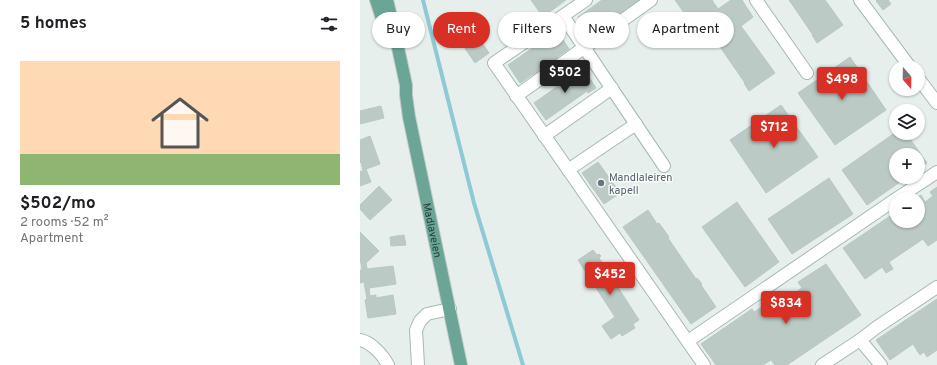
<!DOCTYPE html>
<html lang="en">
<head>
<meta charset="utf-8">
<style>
  :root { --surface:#fff; --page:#f2f2f2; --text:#202124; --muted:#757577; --line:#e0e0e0; --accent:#d93025 }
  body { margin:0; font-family:Overpass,sans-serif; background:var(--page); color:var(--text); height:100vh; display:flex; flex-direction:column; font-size:15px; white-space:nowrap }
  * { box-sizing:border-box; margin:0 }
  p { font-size:13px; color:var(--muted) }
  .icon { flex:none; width:22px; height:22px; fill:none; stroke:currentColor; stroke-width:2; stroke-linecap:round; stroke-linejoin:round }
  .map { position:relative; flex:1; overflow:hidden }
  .details { display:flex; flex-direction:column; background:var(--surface); width:360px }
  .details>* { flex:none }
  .hud { position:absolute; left:12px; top:12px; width:380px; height:36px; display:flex; gap:8px }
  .needle { width:26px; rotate:160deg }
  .controls { position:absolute; left:529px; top:60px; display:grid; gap:8px }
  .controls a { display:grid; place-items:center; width:36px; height:36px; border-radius:50%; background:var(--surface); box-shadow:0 1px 3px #0004; font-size:20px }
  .price { position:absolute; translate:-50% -34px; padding:0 9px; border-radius:4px; background:var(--accent); color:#fff; font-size:13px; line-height:26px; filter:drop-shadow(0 1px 2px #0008) }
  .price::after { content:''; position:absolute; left:50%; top:24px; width:12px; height:9px; margin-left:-6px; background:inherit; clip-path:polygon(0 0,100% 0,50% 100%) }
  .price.current { background:#222; color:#fff }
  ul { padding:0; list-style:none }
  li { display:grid; align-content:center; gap:8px; height:212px; padding:0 20px }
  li+li { border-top:1px solid var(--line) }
  li span { display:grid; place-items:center; height:124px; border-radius:0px; color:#555 }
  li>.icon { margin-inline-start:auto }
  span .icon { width:72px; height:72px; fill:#fffc; stroke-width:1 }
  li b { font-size:17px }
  h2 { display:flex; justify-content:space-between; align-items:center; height:48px; padding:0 20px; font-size:17px }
  .chip { padding:0 14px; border-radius:18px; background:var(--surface); box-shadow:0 1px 3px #0004; font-size:14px; line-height:36px }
  .chip.current { background:var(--accent); color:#fff }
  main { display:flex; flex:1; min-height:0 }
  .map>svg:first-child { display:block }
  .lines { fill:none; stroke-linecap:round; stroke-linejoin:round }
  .stream { stroke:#8ec9d4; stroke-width:4 }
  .building { fill:#bbcac4; stroke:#b8c9c2 }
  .minor-casing { stroke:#a8b8b2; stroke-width:14 }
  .major-casing { stroke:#c2cac8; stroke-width:14 }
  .minor { stroke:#fff; stroke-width:12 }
  .major { stroke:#6aa596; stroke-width:12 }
  .worship-dot { fill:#6b7280; stroke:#f7fbf9; stroke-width:1.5 }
  .labels { text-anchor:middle; stroke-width:3; stroke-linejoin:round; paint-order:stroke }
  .worship-label { font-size:11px; fill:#5b616d; stroke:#f7fbf9; text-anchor:start }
  .street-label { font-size:11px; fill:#24423a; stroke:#f7fbf9 }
</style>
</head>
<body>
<main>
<section class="details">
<h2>5 homes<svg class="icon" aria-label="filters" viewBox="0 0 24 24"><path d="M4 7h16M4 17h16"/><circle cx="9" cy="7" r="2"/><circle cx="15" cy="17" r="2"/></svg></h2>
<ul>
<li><span style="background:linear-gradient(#ffd9b3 75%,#8fb573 0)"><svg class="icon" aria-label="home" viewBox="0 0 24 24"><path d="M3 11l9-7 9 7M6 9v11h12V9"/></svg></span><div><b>$502/mo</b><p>2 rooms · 52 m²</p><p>Apartment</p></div></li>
</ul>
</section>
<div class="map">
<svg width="577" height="365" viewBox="0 0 577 365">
  <rect width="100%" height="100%" fill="#e6efeb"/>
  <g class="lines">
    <path class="stream" d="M63,0L114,203L163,365"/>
  </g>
  <g class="building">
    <path d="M171,0H206L183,17Z"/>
    <path d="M242,0H279L280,1L230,35L218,17Z"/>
    <path d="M315,0H352L358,9L371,0H382L393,17L381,26L415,73L389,91L384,83H385L347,28L339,34Z"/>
    <path d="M429,0H465L483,25L457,43L452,35H453Z"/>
    <path d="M517,0H528L531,4L523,10L516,1Z"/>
    <path d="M110,25L129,53L115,63L96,35Z"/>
    <path d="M197,31L209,49L197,57L199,60L193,64L191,61L178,70L180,73L175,77L173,74L160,83L148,65Z"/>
    <path d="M490,57L526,110L475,145L438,93Z"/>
    <path d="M223,68L236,88L228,93L227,91L186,120L174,103Z"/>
    <path d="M421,105L458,157L406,193L370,140Z"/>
    <path d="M21,106L24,118L0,124V111Z"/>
    <path d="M536,132L546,133L567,163L558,169V155H536V177H547L507,205L482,170Z"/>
    <path d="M10,136L20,164L3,170L1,162L0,163V140Z"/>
    <path d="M238,162L260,193L244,204L222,173Z"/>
    <path d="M6,169L11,182L0,186V172Z"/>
    <path d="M469,178L493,214L432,254L408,219Z"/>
    <path d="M19,186L32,200L10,220L0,209V205Z"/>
    <path d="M577,187V240L568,246L563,239L529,262L533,269L526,273L522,267L505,279L483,248L536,212V221H558V199H555L561,195L565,202L573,196L570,192Z"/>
    <path d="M377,202L419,262L385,287L342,227Z"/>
    <path d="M288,210L297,224L299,223L309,237L308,238L336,279L337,278L342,284L341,285L356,307L331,324L263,227Z"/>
    <path d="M0,232L19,251L6,263L7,269L33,266L36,284L9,288L10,296L16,295V298L33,295L36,314L8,318L5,300L7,299L4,282L0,283V270H2L1,263L0,261Z"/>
    <path d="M44,235L46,245L31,246L30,237Z"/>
    <path d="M233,250L237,255L239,254L241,256L239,258L279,320L273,324L275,328L262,336L260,333L251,339L242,326L255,317L218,260Z"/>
    <path d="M466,264L501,315L427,365H415L411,360L403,365H356L341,344L392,309L394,312L419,296L423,301L442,288L438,282Z"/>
    <path d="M577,299V350L567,357L564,352L560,355L553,344L530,360L516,340Z"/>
  </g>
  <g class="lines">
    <defs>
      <g id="minor">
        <path d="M226,0L134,63L344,365"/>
        <path d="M396,0L447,73"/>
        <path d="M500,0L550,67"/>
        <path d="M203,16L304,166"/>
        <path d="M558,78L577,103"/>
        <path d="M156,96L291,0"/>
        <path d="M184,136L252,88"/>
        <path d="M208,170L276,124"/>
        <path d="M536,199L577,172"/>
        <path d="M0,340C11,342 23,355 28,365"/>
        <path d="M500,340L521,365"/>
        <path d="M328,341L536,199"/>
        <path d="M58,365L56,330L60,321L67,314L90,309"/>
        <path d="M462,365L500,340L517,327L577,287"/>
      </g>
      <g id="major">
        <path d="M16,0L28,37"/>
        <path id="s1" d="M27,0L34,29L46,85V95L49,117L101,365"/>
      </g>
    </defs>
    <use href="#minor" class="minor-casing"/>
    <use href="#major" class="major-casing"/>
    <use href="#minor" class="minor"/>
    <use href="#major" class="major"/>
  </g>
  <circle class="worship-dot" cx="241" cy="183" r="4"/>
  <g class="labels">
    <g class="worship-label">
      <text x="249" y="181">Mandlaleiren<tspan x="249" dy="13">kapell</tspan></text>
    </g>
    <g class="street-label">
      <text dy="4" stroke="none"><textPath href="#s1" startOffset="235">Madlaveien</textPath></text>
    </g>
  </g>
</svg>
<div class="controls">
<a><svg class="needle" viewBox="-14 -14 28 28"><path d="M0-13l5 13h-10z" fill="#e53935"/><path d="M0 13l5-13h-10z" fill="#757577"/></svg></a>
<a><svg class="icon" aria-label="layers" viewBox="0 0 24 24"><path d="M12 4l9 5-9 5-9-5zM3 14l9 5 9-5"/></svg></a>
<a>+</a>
<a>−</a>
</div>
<b class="price current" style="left:205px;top:94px">$502</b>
<b class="price" style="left:482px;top:101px">$498</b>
<b class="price" style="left:414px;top:149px">$712</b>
<b class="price" style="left:250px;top:296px">$452</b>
<b class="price" style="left:426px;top:325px">$834</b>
<div class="hud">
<a class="chip">Buy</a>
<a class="chip current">Rent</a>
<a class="chip">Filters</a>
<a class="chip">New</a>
<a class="chip">Apartment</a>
</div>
</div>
</main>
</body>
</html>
